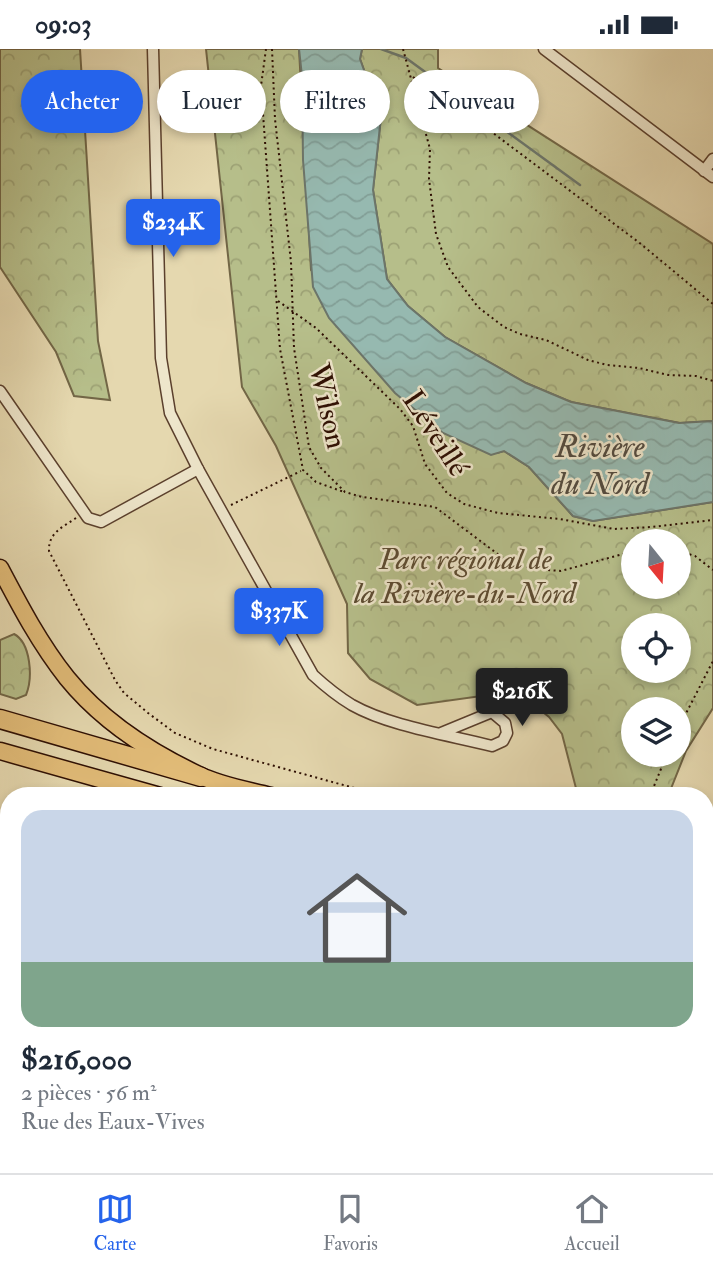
<!DOCTYPE html>
<html lang="fr">
<head>
<meta charset="utf-8">
<style>
  :root { --surface:#fff; --page:#f6f6f7; --text:#1f2937; --muted:#747a83; --line:#e0e1e3; --accent:#2563eb }
  body { margin:0; font-family:"IM FELL Double Pica",serif; background:var(--page); color:var(--text); height:100vh; display:flex; flex-direction:column; font-size:26px; white-space:nowrap }
  * { box-sizing:border-box; margin:0 }
  p { font-size:23px; color:var(--muted) }
  .icon { flex:none; width:38px; height:38px; fill:none; stroke:currentColor; stroke-width:2; stroke-linecap:round; stroke-linejoin:round }
  .map { position:relative; flex:1; overflow:hidden }
  .details { position:absolute; left:0px; top:738px; width:714px; height:387px; display:flex; flex-direction:column; background:var(--surface); border-radius:28px 28px 0 0; box-shadow:0 4px 10px #0003 }
  .details>* { flex:none }
  .banner { position:absolute; left:21px; top:21px; width:672px; height:63px; display:flex; gap:14px }
  .needle { width:46px; rotate:162deg }
  .buttons { position:absolute; left:621px; top:480px; display:grid; gap:14px }
  .buttons a { display:grid; place-items:center; width:70px; height:70px; border-radius:50%; background:var(--surface); box-shadow:0 4px 10px #0003; font-size:35px }
  .price { position:absolute; translate:-50% -60px; padding:0 16px; border-radius:7px; background:var(--accent); color:#fff; font-size:23px; line-height:46px; filter:drop-shadow(0 2px 4px #0008) }
  .price::after { content:''; position:absolute; left:50%; top:42px; width:21px; height:16px; margin-left:-10px; background:inherit; clip-path:polygon(0 0,100% 0,50% 100%) }
  .price.selected { background:#222; color:#fff }
  ul { padding:0; list-style:none }
  li { display:grid; align-content:center; gap:14px; height:371px; padding:0 21px }
  li span { display:grid; place-items:center; height:217px; border-radius:21px; color:#555 }
  li>.icon { margin-inline-start:auto }
  span .icon { width:126px; height:126px; fill:#fffc; stroke-width:1 }
  li b { font-size:30px }
  .chip { padding:0 24px; border-radius:32px; background:var(--surface); box-shadow:0 4px 10px #0003; font-size:24px; line-height:63px }
  .chip.selected { background:var(--accent); color:#fff }
  .status { display:flex; justify-content:space-between; align-items:center; height:49px; padding:0 35px; background:var(--surface); direction:ltr }
  .status svg { height:19px; fill:currentColor }
  .tab-bar { display:flex; justify-content:space-around; align-items:center; height:98px; border-top:2px solid var(--line); background:var(--surface); font-size:19px; color:var(--muted) }
  .tab-bar a { display:grid; justify-items:center; gap:4px }
  .tab-bar .selected { color:var(--accent) }
  .map>svg:first-child { display:block }
  .forest { fill:url(#forest-crowns); stroke:#726646; stroke-width:2; fill-rule:evenodd }
  .water { fill:url(#water-waves); stroke:#6c756a; stroke-width:2 }
  .lines { fill:none; stroke-linecap:round; stroke-linejoin:round }
  .stream { stroke:#6c756a; stroke-width:2.5 }
  .service-casing { stroke:#5b402d; stroke-width:9 }
  .minor-casing { stroke:#5b402d; stroke-width:13 }
  .primary-casing { stroke:#2d0e02; stroke-width:19 }
  .motorway-casing { stroke:#2d0e02; stroke-width:21 }
  .path { stroke:#2d0e02; stroke-width:2; stroke-dasharray:2 3.5; stroke-linecap:butt }
  .service { stroke:#eee6cb; stroke-width:5 }
  .minor { stroke:#eee6cb; stroke-width:10 }
  .primary { stroke:#e2bc78; stroke-width:16 }
  .motorway { stroke:#e2bc78; stroke-width:18 }
  .labels { text-anchor:middle; stroke-width:5; stroke-linejoin:round; paint-order:stroke }
  .street-label { font-size:30px; fill:#2d0e02; stroke:#eee6cb }
  .park-label { font-size:30px; font-style:italic; fill:#5d4c32; stroke:#eee6cb }
  .water-label { font-size:32px; font-style:italic; fill:#524a3f; stroke:#eee6cb }
</style>
</head>
<body>
<div class="status"><b>09:03</b><svg viewBox="0 0 49 12"><path d="M0 12V9h3v3zM5 12V6h3v6zM10 12V3h3v9zM15 12V0h3v12zM26 1h20v11H26zM47 4h2v5h-2z"/></svg></div>
<div class="map">
<svg width="713" height="1124" viewBox="0 0 713 1124">
  <defs>
    <pattern id="forest-crowns" width="20" height="18" patternUnits="userSpaceOnUse" patternTransform="scale(1.75)"><rect width="20" height="18" fill="#b6be8a"/><path d="M2 6a3 3 0 1 1 6 0M12 15a3 3 0 1 1 6 0" fill="none" stroke="#9da275"/></pattern>
    <pattern id="water-waves" width="16" height="10" patternUnits="userSpaceOnUse" patternTransform="scale(1.75)"><rect width="16" height="10" fill="#96b9b0"/><path d="M0 5q4-4 8 0t8 0" fill="none" stroke="#829e96"/></pattern>
  </defs>
  <rect width="100%" height="100%" fill="#e5d8af"/>
  <filter id="stains"><feTurbulence type="fractalNoise" baseFrequency=".00286" numOctaves="4"/><feColorMatrix values="0 0 0 0 .2 0 0 0 0 .09 0 0 0 0 .02 0 0 0 .5 -.17"/></filter>
  <radialGradient id="worn" r=".72"><stop offset=".6" stop-color="#630" stop-opacity="0"/><stop offset="1" stop-color="#630" stop-opacity=".3"/></radialGradient>
  <g class="forest">
    <path d="M0,0H80L98,292L110,351L74,347L56,303L0,218Z"/>
    <path d="M206,0H299L311,221L497,404L504,402L529,418L573,467L593,472L713,453V659L686,702L668,747H578L562,685L549,668L517,642L417,656L370,630L348,604L347,555L276,397L242,338ZM634,492H679V537H634ZM634,576H679V621H634ZM634,660H679V705H634Z"/>
    <path d="M362,0H438V19L713,195V372L680,374L571,353L526,334L445,288L408,257L387,230L373,141L381,68L360,10Z"/>
    <path d="M14,585C31,594 33,629 26,646L16,650L0,645V591Z"/>
    <path d="M705,945L713,959V1124H38L32,1117L705,1116Z"/>
    <path d="M0,968L9,974V1091L0,1081Z"/>
  </g>
  <path class="water" d="M299,0H362L360,10L381,68L373,141L387,230L408,257L445,288L526,334L571,353L679,374L713,372V453L593,472L573,467L529,418L504,402L491,406L443,384L395,344L329,269L313,238L303,111L302,27Z"/>
  <g class="lines">
    <g class="stream">
      <path d="M381,0L406,9L580,136"/>
      <path d="M0,1006L9,1010"/>
      <path d="M97,1116L108,1124"/>
    </g>
    <defs>
      <path id="service" d="M705,778L713,781"/>
      <g id="minor">
        <path d="M153,0L161,309L170,364L198,420L313,626C325,637 337,647 352,656C389,677 449,686 492,697L503,692L507,684L505,674L492,663L441,684"/>
        <path d="M544,0L713,128"/>
        <path d="M704,122L713,110"/>
        <path d="M0,342L88,469L101,473L198,420"/>
      </g>
      <g id="primary">
        <path d="M0,519C20,557 40,595 67,629C101,671 150,703 199,726C221,737 248,741 271,747"/>
        <path d="M0,702L160,747"/>
        <path d="M705,870L713,872"/>
        <path d="M705,896L713,898"/>
      </g>
      <path id="motorway" d="M0,670L201,728"/>
    </defs>
    <use href="#service" class="service-casing"/>
    <use href="#minor" class="minor-casing"/>
    <use href="#primary" class="primary-casing"/>
    <use href="#motorway" class="motorway-casing"/>
    <g class="path">
      <path d="M266,0L261,37L280,300L303,421L316,433L344,443"/>
      <path d="M272,0L275,70L291,213L294,299L309,398L321,419L345,443L362,448L435,458L507,512L533,520L561,522L634,502"/>
      <path d="M403,0L430,100L429,130L436,185L448,218L478,258L504,278L520,285L546,291L588,311L607,316L639,319L668,326L696,327L713,332"/>
      <path d="M413,28L477,72L641,195L713,255"/>
      <path d="M278,252L316,279L400,360L413,377L425,415L447,444L464,455L498,464L560,470L614,480L652,478L713,471"/>
      <path d="M231,456L301,422"/>
      <path d="M76,469C63,478 48,484 49,502L115,631L124,644L148,664L175,684L213,700L383,747"/>
      <path d="M679,502L695,507L713,521"/>
      <path d="M679,678L713,612"/>
      <path d="M650,747L667,705"/>
      <path d="M0,813L9,821"/>
    </g>
    <use href="#service" class="service"/>
    <use href="#minor" class="minor"/>
    <use href="#primary" class="primary"/>
    <use href="#motorway" class="motorway"/>
  </g>
  <g class="labels">
    <g class="street-label">
      <text transform="translate(328 357) rotate(77)" y="10">Wilson</text>
      <text transform="translate(436 384) rotate(57)" y="10">Léveillé</text>
    </g>
    <g class="park-label">
      <text x="465" y="520">Parc régional de<tspan x="465" dy="34">la Rivière-du-Nord</tspan></text>
    </g>
    <g class="water-label">
      <text x="600" y="408">Rivière<tspan x="600" dy="37">du Nord</tspan></text>
    </g>
  </g>
  <rect width="100%" height="100%" filter="url(#stains)"/>
  <rect width="100%" height="100%" fill="url(#worn)"/>
</svg>
<div class="buttons">
<a><svg class="needle" viewBox="-14 -14 28 28"><path d="M0-13l5 13h-10z" fill="#e53935"/><path d="M0 13l5-13h-10z" fill="#747a83"/></svg></a>
<a><svg class="icon" aria-label="locate" viewBox="0 0 24 24"><circle cx="12" cy="12" r="6"/><path d="M12 2v4M12 18v4M2 12h4M18 12h4"/></svg></a>
<a><svg class="icon" aria-label="layers" viewBox="0 0 24 24"><path d="M12 4l9 5-9 5-9-5zM3 14l9 5 9-5"/></svg></a>
</div>
<b class="price" style="left:173px;top:210px">$234K</b>
<b class="price" style="left:279px;top:599px">$337K</b>
<b class="price selected" style="left:522px;top:679px">$216K</b>
<div class="banner">
<a class="chip selected">Acheter</a>
<a class="chip">Louer</a>
<a class="chip">Filtres</a>
<a class="chip">Nouveau</a>
</div>
<section class="details">
<ul>
<li><span style="background:linear-gradient(#c9d6e8 70%,#7fa58c 0)"><svg class="icon" aria-label="home" viewBox="0 0 24 24"><path d="M3 11l9-7 9 7M6 9v11h12V9"/></svg></span><div><b>$216,000</b><p>2 pièces · 56 m²</p><p>Rue des Eaux-Vives</p></div></li>
</ul>
</section>
</div>
<nav class="tab-bar">
<a class="selected"><svg class="icon" aria-label="map" viewBox="0 0 24 24"><path d="M3 6l6-2 6 2 6-2v14l-6 2-6-2-6 2zM9 4v14M15 6v14"/></svg>Carte</a>
<a><svg class="icon" aria-label="saved" viewBox="0 0 24 24"><path d="M7 4h10v16l-5-4-5 4z"/></svg>Favoris</a>
<a><svg class="icon" aria-label="home" viewBox="0 0 24 24"><path d="M3 11l9-7 9 7M6 9v11h12V9"/></svg>Accueil</a>
</nav>
</body>
</html>
